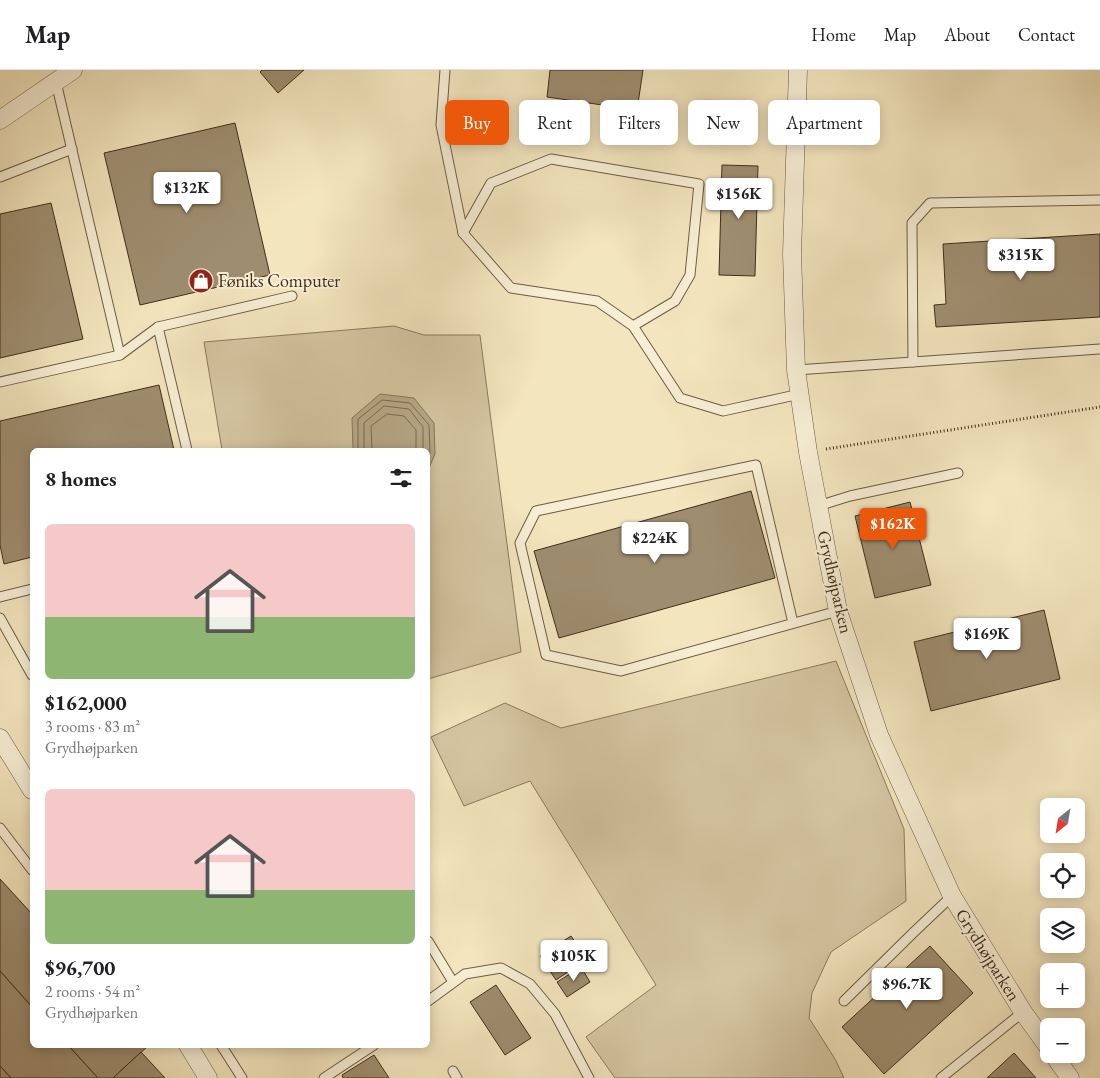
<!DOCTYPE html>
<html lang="en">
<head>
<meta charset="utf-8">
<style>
  :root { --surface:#fff; --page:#f2f2f2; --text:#202124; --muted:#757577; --line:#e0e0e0; --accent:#ea580c }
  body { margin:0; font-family:"EB Garamond",serif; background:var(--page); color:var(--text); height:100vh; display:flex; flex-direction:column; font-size:19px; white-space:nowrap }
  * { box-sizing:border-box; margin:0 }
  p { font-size:16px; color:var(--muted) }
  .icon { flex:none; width:28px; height:28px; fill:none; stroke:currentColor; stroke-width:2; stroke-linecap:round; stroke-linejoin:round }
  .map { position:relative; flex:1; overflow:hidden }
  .drawer { position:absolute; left:30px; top:378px; width:400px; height:600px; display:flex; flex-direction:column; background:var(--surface); border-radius:8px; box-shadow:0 2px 12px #0003 }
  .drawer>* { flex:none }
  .hud { position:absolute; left:445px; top:30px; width:475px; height:45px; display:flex; gap:10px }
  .needle { width:32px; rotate:210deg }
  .controls { position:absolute; left:1040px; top:728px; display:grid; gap:10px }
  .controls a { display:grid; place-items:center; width:45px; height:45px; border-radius:8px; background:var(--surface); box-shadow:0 2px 12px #0003; font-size:25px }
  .price { position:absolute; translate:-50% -42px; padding:0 11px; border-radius:5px; background:#fff; color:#222; font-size:16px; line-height:32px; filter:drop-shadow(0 1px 2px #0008) }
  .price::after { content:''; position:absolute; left:50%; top:30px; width:15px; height:11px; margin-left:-8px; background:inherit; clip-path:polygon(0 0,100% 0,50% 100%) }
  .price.current { background:var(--accent); color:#fff }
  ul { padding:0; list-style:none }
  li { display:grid; align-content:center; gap:10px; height:265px; padding:0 15px }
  li span { display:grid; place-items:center; height:155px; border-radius:8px; color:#555 }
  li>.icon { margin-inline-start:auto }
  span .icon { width:90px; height:90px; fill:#fffc; stroke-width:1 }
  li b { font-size:21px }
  h2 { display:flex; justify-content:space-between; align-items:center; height:60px; padding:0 15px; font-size:21px }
  .chip { padding:0 18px; border-radius:8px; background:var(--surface); box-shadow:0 2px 12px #0003; font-size:18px; line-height:45px }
  .chip.current { background:var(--accent); color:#fff }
  header { display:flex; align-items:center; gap:30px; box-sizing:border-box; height:70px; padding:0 25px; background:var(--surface); border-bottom:1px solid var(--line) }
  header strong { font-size:24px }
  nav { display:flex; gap:28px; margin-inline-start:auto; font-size:18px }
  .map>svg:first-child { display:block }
  .green { fill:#d5c6a2; stroke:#8b7a5e }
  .water { fill:#b6a786; stroke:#87775b }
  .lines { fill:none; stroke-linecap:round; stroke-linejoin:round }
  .shore { stroke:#7c6a50; stroke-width:1 }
  .building { fill:#9e8d6f; stroke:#412e1a }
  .service-casing { stroke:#6e5c43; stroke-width:11 }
  .minor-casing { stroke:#6e5c43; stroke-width:19 }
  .path { stroke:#412e1a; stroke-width:3; stroke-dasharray:1 2.5; stroke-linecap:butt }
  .service { stroke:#f7eed5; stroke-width:9 }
  .minor { stroke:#f7eed5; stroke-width:18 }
  .labels { text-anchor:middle; stroke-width:4; stroke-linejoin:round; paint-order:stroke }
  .poi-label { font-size:18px; fill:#412e1a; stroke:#f7eed5; text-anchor:start }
  .street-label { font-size:18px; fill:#412e1a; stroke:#f7eed5 }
</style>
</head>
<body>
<header>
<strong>Map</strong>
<nav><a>Home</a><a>Map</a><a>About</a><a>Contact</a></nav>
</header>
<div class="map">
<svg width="1100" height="1008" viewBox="0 0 1100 1008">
  <rect width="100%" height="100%" fill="#f3e5be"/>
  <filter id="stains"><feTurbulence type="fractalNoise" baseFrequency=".004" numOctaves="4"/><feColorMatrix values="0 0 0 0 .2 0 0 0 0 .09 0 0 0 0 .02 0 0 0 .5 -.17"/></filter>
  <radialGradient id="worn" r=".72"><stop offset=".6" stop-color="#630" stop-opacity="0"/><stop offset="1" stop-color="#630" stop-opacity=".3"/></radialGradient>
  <g class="green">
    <path d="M394,256L424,265H480L521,582L428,609V380H222L204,272Z"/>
    <path d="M836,591L904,759L906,831L831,882L812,923L809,948L835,989L844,1008H615L586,967L656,915L530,711L464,736L431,667L505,633L561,658Z"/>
  </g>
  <path class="water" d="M380,324L414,328L434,353L435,384L428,400V380H353L352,348Z"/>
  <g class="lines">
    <g class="shore">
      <path d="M358,380V349L382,330L410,333L429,355L430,383L428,388"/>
      <path d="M364,380V353L384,336L409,339L423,357V380"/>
      <path d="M372,380L371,356L387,344L404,346L416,360V380"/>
    </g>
  </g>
  <g class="building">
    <path d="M262,0H304L278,23L260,2Z"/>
    <path d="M550,0H643L637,40L547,27Z"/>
    <path d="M235,53L270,205L140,235L104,83Z"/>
    <path d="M722,95L758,96L755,206L719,205Z"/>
    <path d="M51,133L83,269L0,288V144Z"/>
    <path d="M1100,164V247L936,257L934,235L946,234L943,174Z"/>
    <path d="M159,315L174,380H32V487L4,494L0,475V351Z"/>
    <path d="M751,421L775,508L559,568L534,481Z"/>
    <path d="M910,432L931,515L875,528L855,446Z"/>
    <path d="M1044,540L1060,609L931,641L914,572Z"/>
    <path d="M0,809L32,844V937L0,901Z"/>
    <path d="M571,866L587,889L556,910L540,886Z"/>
    <path d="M930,876L973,923L884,1004L842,957Z"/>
    <path d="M581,897L590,912L567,927L557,912Z"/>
    <path d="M0,901L32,937V975H68L98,1008H11L0,996Z"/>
    <path d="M496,915L531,968L505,985L470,932Z"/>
    <path d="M68,975H149L113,1008H98Z"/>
    <path d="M141,982L165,1008H113Z"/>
    <path d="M1014,983L1036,1008H987Z"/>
    <path d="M374,985L389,1008H343L342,1005Z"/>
    <path d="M0,996L11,1008H0Z"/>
  </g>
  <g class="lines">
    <defs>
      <g id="service">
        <path d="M445,0L441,55L463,163L511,218L597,231L633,256L680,328L723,341L800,324"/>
        <path d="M56,12L120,285"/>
        <path d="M0,107L72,79"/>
        <path d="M463,163L491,113L551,89L699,114L690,205L675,231L633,256"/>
        <path d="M158,257L187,380"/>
        <path d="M913,292L912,153L930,133L1100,130"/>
        <path d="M796,300L1100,279"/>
        <path d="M0,312L120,285L158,257L292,226"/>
        <path d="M818,436L850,426L958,403"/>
        <path d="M0,527L32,519"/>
        <path d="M0,548L32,605"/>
        <path d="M793,553L756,395L536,441L520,473L546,585L621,601L838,541"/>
        <path d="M0,758L32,800"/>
        <path d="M428,871L453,912"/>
        <path d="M428,931L465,904L501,898L530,914L555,944L589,1008"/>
        <path d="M844,931L914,862L952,826"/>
        <path d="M221,975L242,1008"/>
        <path d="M453,1001L457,1008"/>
        <path d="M324,1008L374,975"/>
        <path d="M941,1008L1023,942"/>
      </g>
      <g id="minor">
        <path d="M798,0L792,184L796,300L808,382L838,541L879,665L952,826L1023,942L1049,978"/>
        <path d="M0,50L73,0"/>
        <path d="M0,668L32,720"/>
        <path d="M188,975L208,1008"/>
        <path d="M1053,984L1070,1008"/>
      </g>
    </defs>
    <use href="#service" class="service-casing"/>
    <use href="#minor" class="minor-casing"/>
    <path class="path" d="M826,379L1100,337"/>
    <use href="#service" class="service"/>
    <use href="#minor" class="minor"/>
  </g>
  <defs>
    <symbol id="shop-disc" viewBox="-11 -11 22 22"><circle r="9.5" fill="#8f2418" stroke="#f7eed5"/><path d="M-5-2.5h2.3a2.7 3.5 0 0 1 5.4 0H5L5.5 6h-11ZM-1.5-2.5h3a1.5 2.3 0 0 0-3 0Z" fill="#fff"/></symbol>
  </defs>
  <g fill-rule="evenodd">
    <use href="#shop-disc" x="187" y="197" width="28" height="28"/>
  </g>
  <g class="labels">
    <g class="poi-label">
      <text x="218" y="217">Føniks Computer</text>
    </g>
    <g class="street-label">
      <text transform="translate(835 512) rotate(77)" y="6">Grydhøjparken</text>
      <text transform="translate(988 885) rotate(58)" y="6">Grydhøjparken</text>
    </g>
  </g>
  <rect width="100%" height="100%" filter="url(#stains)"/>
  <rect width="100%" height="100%" fill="url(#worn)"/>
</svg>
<div class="controls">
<a><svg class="needle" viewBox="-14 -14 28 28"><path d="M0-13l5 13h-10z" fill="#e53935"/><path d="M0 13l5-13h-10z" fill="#757577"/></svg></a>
<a><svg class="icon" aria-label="locate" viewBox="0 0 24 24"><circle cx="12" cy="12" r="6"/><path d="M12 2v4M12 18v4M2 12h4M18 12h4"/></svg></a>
<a><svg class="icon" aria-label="layers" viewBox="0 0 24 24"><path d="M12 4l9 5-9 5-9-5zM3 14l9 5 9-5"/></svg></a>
<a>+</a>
<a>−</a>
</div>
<b class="price" style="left:187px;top:144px">$132K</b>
<b class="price" style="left:739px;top:150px">$156K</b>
<b class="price" style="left:1021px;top:211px">$315K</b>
<b class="price current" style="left:893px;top:480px">$162K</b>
<b class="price" style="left:655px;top:494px">$224K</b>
<b class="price" style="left:987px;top:590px">$169K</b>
<b class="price" style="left:574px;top:912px">$105K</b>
<b class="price" style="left:907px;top:940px">$96.7K</b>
<div class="hud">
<a class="chip current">Buy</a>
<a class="chip">Rent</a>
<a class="chip">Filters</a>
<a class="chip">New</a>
<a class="chip">Apartment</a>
</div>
<section class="drawer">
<h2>8 homes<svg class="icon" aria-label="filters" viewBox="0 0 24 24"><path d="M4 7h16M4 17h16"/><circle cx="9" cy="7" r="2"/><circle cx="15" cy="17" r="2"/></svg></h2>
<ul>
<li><span style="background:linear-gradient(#f6c9c9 60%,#8fb573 0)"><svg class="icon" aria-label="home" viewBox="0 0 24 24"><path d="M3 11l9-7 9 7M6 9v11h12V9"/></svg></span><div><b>$162,000</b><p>3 rooms · 83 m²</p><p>Grydhøjparken</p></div></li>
<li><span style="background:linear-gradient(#f6c9c9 65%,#8fb573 0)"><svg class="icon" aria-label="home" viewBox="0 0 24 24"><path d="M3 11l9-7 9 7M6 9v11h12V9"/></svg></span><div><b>$96,700</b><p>2 rooms · 54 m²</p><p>Grydhøjparken</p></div></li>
</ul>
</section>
</div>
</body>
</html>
